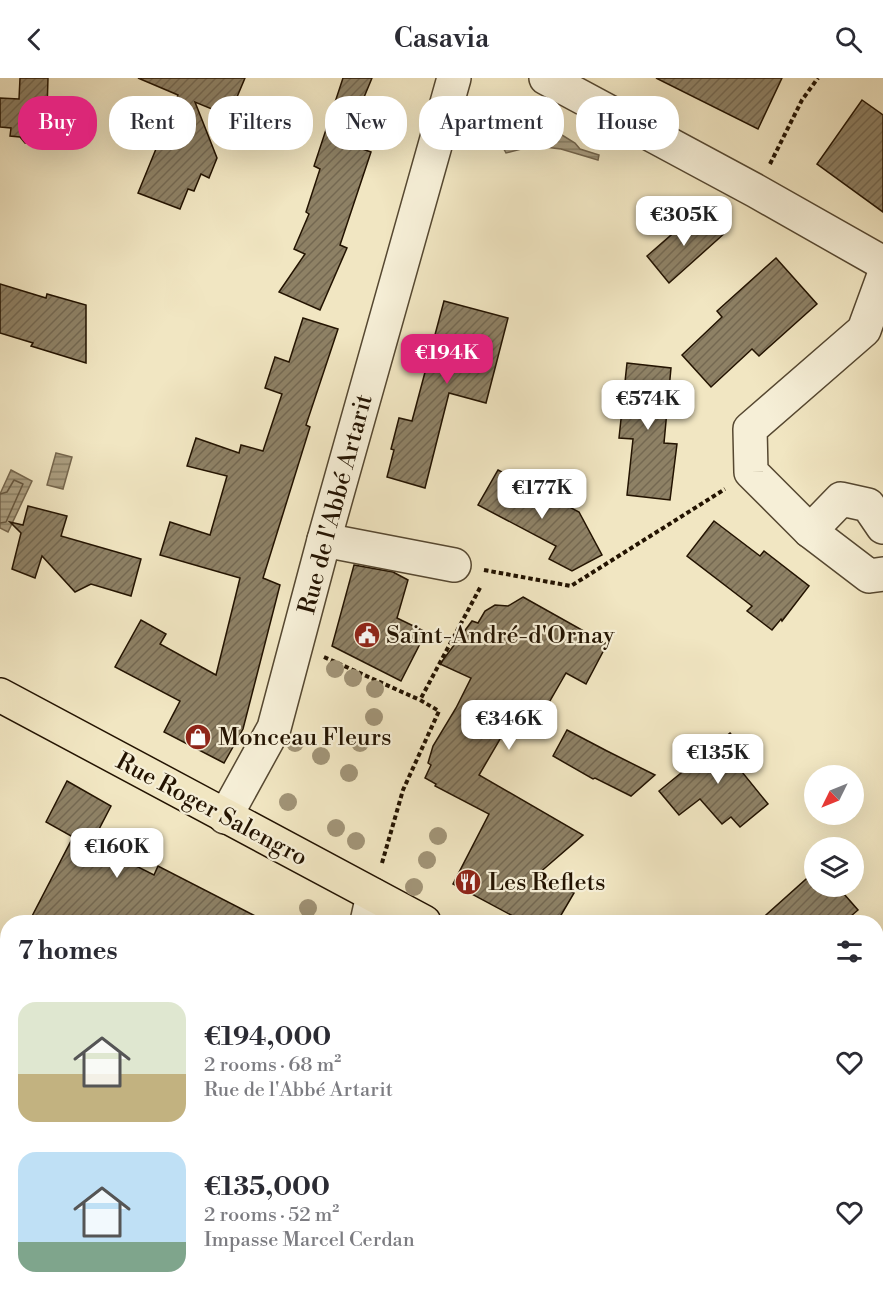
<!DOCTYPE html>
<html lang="en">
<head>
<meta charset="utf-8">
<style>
  :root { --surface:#fff; --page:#f2f2f3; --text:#2b2b33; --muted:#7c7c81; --accent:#db2777 }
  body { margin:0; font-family:"Libre Bodoni",serif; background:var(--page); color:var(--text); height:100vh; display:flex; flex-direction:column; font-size:22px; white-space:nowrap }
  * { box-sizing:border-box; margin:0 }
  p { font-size:20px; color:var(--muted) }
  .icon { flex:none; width:33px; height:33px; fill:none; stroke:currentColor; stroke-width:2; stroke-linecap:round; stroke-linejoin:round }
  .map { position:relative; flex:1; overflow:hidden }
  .details { position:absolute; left:0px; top:837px; width:884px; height:384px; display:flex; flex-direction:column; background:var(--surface); border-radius:24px 24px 0 0; box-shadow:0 6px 24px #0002 }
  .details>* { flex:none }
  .banner { position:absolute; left:18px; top:18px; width:848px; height:54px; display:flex; gap:12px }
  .needle { width:39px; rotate:227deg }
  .controls { position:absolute; left:804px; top:687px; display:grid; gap:12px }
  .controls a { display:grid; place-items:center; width:60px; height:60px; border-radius:50%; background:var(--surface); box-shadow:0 6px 24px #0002; font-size:30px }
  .price { position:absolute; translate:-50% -51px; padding:0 14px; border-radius:12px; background:#fff; color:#222; font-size:20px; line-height:39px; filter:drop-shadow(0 2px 3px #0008) }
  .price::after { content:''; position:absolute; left:50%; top:36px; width:18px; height:14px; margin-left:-9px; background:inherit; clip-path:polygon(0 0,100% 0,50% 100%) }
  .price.active { background:var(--accent); color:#fff }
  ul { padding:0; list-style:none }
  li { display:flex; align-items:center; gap:18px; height:150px; padding:0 18px }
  li span { display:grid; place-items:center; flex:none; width:168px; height:120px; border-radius:18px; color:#555 }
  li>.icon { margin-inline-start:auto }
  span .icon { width:72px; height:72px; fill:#fffc; stroke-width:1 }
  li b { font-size:26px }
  h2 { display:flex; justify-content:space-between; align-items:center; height:72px; padding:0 18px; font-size:26px }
  .pill { padding:0 21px; border-radius:24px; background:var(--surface); box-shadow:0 6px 24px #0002; font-size:21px; line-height:54px }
  .pill.active { background:var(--accent); color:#fff }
  header { display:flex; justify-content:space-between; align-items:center; height:78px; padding:0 18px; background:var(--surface); font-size:27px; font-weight:600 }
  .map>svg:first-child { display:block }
  .cemetery { fill:url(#cemetery-stones); stroke:#786a51; stroke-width:1.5 }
  .water { fill:url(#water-rules); stroke:#75664d; stroke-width:1.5 }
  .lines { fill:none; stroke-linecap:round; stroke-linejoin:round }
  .shore { stroke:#675840; stroke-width:1.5 }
  .building { fill:url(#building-hatch); stroke:#231301; stroke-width:1.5 }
  .minor-casing { stroke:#564831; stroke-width:36 }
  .major-casing { stroke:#231301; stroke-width:36 }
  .path { stroke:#231301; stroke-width:4; stroke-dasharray:4.5 3; stroke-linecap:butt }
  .minor { stroke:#f6efd7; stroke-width:33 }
  .major { stroke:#f1e6c2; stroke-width:33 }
  .tree { fill:#a19477 }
  .labels { text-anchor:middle; stroke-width:4.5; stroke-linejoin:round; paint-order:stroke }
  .street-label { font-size:24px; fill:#231301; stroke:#f6efd7 }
  .poi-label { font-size:24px; fill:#231301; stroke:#f6efd7; text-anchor:start }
</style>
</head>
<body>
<header><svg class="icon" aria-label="back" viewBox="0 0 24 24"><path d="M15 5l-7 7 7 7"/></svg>Casavia<svg class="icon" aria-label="search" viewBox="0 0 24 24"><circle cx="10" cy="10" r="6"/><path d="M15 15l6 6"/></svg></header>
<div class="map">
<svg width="883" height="1221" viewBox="0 0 883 1221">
  <defs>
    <pattern id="cemetery-stones" width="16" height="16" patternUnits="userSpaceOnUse" patternTransform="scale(1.5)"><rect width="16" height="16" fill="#cec2a1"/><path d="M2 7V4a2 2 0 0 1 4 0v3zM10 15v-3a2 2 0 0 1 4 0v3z" fill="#b1a689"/></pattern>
    <pattern id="water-rules" width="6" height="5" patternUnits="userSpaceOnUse" patternTransform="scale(1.5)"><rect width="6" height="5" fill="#ab9e80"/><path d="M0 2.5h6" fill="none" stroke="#8b8066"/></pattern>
    <pattern id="building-hatch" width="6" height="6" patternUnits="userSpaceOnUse" patternTransform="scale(1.5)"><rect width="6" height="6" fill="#8e8165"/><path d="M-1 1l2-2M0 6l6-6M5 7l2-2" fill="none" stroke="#746851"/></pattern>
  </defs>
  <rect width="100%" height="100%" fill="#f1e6c2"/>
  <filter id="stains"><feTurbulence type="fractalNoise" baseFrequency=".00333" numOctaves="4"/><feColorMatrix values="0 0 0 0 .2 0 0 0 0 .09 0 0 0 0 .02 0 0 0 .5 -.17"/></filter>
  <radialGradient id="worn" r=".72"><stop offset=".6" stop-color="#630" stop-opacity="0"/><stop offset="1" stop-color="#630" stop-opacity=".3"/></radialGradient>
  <path class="cemetery" d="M0,1057H8V1214H73L71,1221H0Z"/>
  <g class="water">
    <path d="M498,50L538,53V71L529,69L506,75L500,64Z"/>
    <path d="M543,54L562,57L575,65L580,71L599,77L598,82L561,71L545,69Z"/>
    <path d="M56,375L72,379L63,411L47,407Z"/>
    <path d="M11,392L32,403L8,454L0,450V416Z"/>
  </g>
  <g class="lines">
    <path class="shore" d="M0,416L7,414L14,402L23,406L6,444L0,445"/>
  </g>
  <g class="building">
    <path d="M20,0H48L46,66L25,65L20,59L10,58L11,50L0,49V20L19,21Z"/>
    <path d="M138,0H245L229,38L195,24L217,80L209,100L201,96L194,113L188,111L180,131L138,115L178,17Z"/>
    <path d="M343,0H372L345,65L371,74L340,167L347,170L320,232L279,214L305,176L294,171L309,136L306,134L320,91L314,88Z"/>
    <path d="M656,0H782L758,51Z"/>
    <path d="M862,22L883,37V134L817,86Z"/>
    <path d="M694,137L726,154L669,205L647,178Z"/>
    <path d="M776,180L817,226L759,278L752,271L711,309L682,277L722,239L717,233Z"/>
    <path d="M0,206L46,220L47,216L86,227V285L31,268L33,265L0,255Z"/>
    <path d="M444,223L508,240L486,325L449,315L425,410L387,399L394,372L391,371L399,340L412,343Z"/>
    <path d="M303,240L338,251L306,347L310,349L263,500L280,507L243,651L224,685L164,654L180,623L115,589L141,542L166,556L160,566L216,597L240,500L160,477L170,444L210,457L227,398L187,388L196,360L239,375L241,367L263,373L282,316L265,310L275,279L289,284Z"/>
    <path d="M627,285L671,290L664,365L677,366L670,422L627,417L633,361L619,360Z"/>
    <path d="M498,392L579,434L602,477L572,493L549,481L556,468L478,427Z"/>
    <path d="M28,428L67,438L61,458L141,481L131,518L91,506L75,514L42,478L35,500L12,491L21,455L10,444L23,447Z"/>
    <path d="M714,443L760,478L764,473L809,508L782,543L781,541L772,552L747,533L752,528L687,478Z"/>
    <path d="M354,487L393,494L408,502L397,540L426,554L401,603L332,568Z"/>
    <path d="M523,519L607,566L586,606L566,595L543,635L517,623L506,651L479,697L583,757L538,796L574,815L557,844H524L453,806L489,736L435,708L436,706L425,700L431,687L428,685L433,668L456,630L471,600L440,586L472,543L478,545L485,533L495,527L508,528Z"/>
    <path d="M567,652L607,673L655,697L631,718L595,700L593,701L553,678Z"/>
    <path d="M730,655L754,685L742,694L768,726L740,749L731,739L722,746L700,721L679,737L659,713Z"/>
    <path d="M67,703L111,728L95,759L101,761L98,769L154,797L158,788L267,844H29L73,759L46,744Z"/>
    <path d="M814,794V808H837L858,832L844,844H758Z"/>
  </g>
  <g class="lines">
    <defs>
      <g id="minor">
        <path d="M546,0L756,113L883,185"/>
        <path d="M883,200L864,252L750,351L751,394L810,453L869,498L883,496"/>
        <path d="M810,453L841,421L868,427L883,449"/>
        <path d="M324,462L454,487"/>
        <path d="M225,739L274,650L324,462L454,0"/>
        <path d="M367,844L373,817"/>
        <path d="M0,1030L8,1031"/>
        <path d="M331,1214L347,1221"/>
        <path d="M513,1214L522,1221"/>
        <path d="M236,1221L238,1214"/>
        <path d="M380,1221L388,1214"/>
        <path d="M693,1221L698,1214"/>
      </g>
      <g id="major">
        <path d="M0,617L424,844"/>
        <path d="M876,1072L883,1076"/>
      </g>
    </defs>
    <use href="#minor" class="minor-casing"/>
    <use href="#major" class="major-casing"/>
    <g class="path">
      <path d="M770,86L802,22L818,0"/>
      <path d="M484,492L571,508L725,411"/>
      <path d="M324,579L420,622"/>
      <path d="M382,785L403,712L439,633L420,622L481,508"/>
    </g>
    <use href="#minor" class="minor"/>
    <use href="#major" class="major"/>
  </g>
  <g class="tree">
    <circle cx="335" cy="591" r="9"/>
    <circle cx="353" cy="600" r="9"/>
    <circle cx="375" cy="611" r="9"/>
    <circle cx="374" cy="639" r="9"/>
    <circle cx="295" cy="665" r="9"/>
    <circle cx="360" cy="665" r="9"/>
    <circle cx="321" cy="678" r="9"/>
    <circle cx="349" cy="695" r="9"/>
    <circle cx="288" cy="724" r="9"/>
    <circle cx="336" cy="750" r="9"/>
    <circle cx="438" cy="758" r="9"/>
    <circle cx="356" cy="763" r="9"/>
    <circle cx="427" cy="782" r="9"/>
    <circle cx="414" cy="809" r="9"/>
    <circle cx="308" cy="830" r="9"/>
  </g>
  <defs>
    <symbol id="civic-disc" viewBox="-11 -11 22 22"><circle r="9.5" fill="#8f2418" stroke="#f6efd7"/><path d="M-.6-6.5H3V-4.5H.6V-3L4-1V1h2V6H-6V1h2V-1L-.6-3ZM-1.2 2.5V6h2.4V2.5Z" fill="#fff"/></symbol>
    <symbol id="shop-disc" viewBox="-11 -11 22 22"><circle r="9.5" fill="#8f2418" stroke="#f6efd7"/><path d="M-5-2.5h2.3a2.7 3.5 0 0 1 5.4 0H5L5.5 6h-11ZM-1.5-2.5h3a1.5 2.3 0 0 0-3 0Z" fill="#fff"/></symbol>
    <symbol id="restaurant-disc" viewBox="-11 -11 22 22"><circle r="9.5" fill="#8f2418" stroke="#f6efd7"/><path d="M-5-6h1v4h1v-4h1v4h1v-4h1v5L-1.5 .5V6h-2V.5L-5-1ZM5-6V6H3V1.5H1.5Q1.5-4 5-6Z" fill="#fff"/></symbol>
  </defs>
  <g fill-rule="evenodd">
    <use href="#civic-disc" x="352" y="542" width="30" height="30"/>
    <use href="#shop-disc" x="183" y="644" width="30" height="30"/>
    <use href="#restaurant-disc" x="453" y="789" width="30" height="30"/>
  </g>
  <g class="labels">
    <g class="street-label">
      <text transform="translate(335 426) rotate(-75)" y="8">Rue de l'Abbé Artarit</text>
      <text transform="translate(212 731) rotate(28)" y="8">Rue Roger Salengro</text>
    </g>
    <g class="poi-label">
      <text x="386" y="565">Saint-André-d'Ornay</text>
      <text x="218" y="667">Monceau Fleurs</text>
      <text x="488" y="812">Les Reflets</text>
    </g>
  </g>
  <rect width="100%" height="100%" filter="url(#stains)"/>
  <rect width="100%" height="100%" fill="url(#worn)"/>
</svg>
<div class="controls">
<a><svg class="needle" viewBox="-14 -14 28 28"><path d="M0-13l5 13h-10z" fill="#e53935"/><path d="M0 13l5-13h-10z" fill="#7c7c81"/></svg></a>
<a><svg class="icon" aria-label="layers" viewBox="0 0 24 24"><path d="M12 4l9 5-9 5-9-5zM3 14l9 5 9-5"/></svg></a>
</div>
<b class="price" style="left:684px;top:169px">€305K</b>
<b class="price active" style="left:447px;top:307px">€194K</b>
<b class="price" style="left:648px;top:353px">€574K</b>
<b class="price" style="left:542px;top:442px">€177K</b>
<b class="price" style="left:509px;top:673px">€346K</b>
<b class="price" style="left:718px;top:707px">€135K</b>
<b class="price" style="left:117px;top:801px">€160K</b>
<div class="banner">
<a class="pill active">Buy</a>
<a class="pill">Rent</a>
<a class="pill">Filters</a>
<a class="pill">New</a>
<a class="pill">Apartment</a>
<a class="pill">House</a>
</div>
<section class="details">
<h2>7 homes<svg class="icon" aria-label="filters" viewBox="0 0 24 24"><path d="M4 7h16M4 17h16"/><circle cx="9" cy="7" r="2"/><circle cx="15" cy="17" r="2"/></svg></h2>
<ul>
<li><span style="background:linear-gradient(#dfe7d0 60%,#c2b280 0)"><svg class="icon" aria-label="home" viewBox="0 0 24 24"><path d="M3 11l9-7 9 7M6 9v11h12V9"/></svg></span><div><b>€194,000</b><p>2 rooms · 68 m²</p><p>Rue de l'Abbé Artarit</p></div><svg class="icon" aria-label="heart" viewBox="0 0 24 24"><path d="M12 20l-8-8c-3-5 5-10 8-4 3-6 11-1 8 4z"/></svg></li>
<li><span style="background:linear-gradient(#bfe0f5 75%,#7fa58c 0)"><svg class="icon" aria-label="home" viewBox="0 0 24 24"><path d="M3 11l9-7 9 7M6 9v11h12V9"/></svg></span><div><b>€135,000</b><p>2 rooms · 52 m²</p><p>Impasse Marcel Cerdan</p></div><svg class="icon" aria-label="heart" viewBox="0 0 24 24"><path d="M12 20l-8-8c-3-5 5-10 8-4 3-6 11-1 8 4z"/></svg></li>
</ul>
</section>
</div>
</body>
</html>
